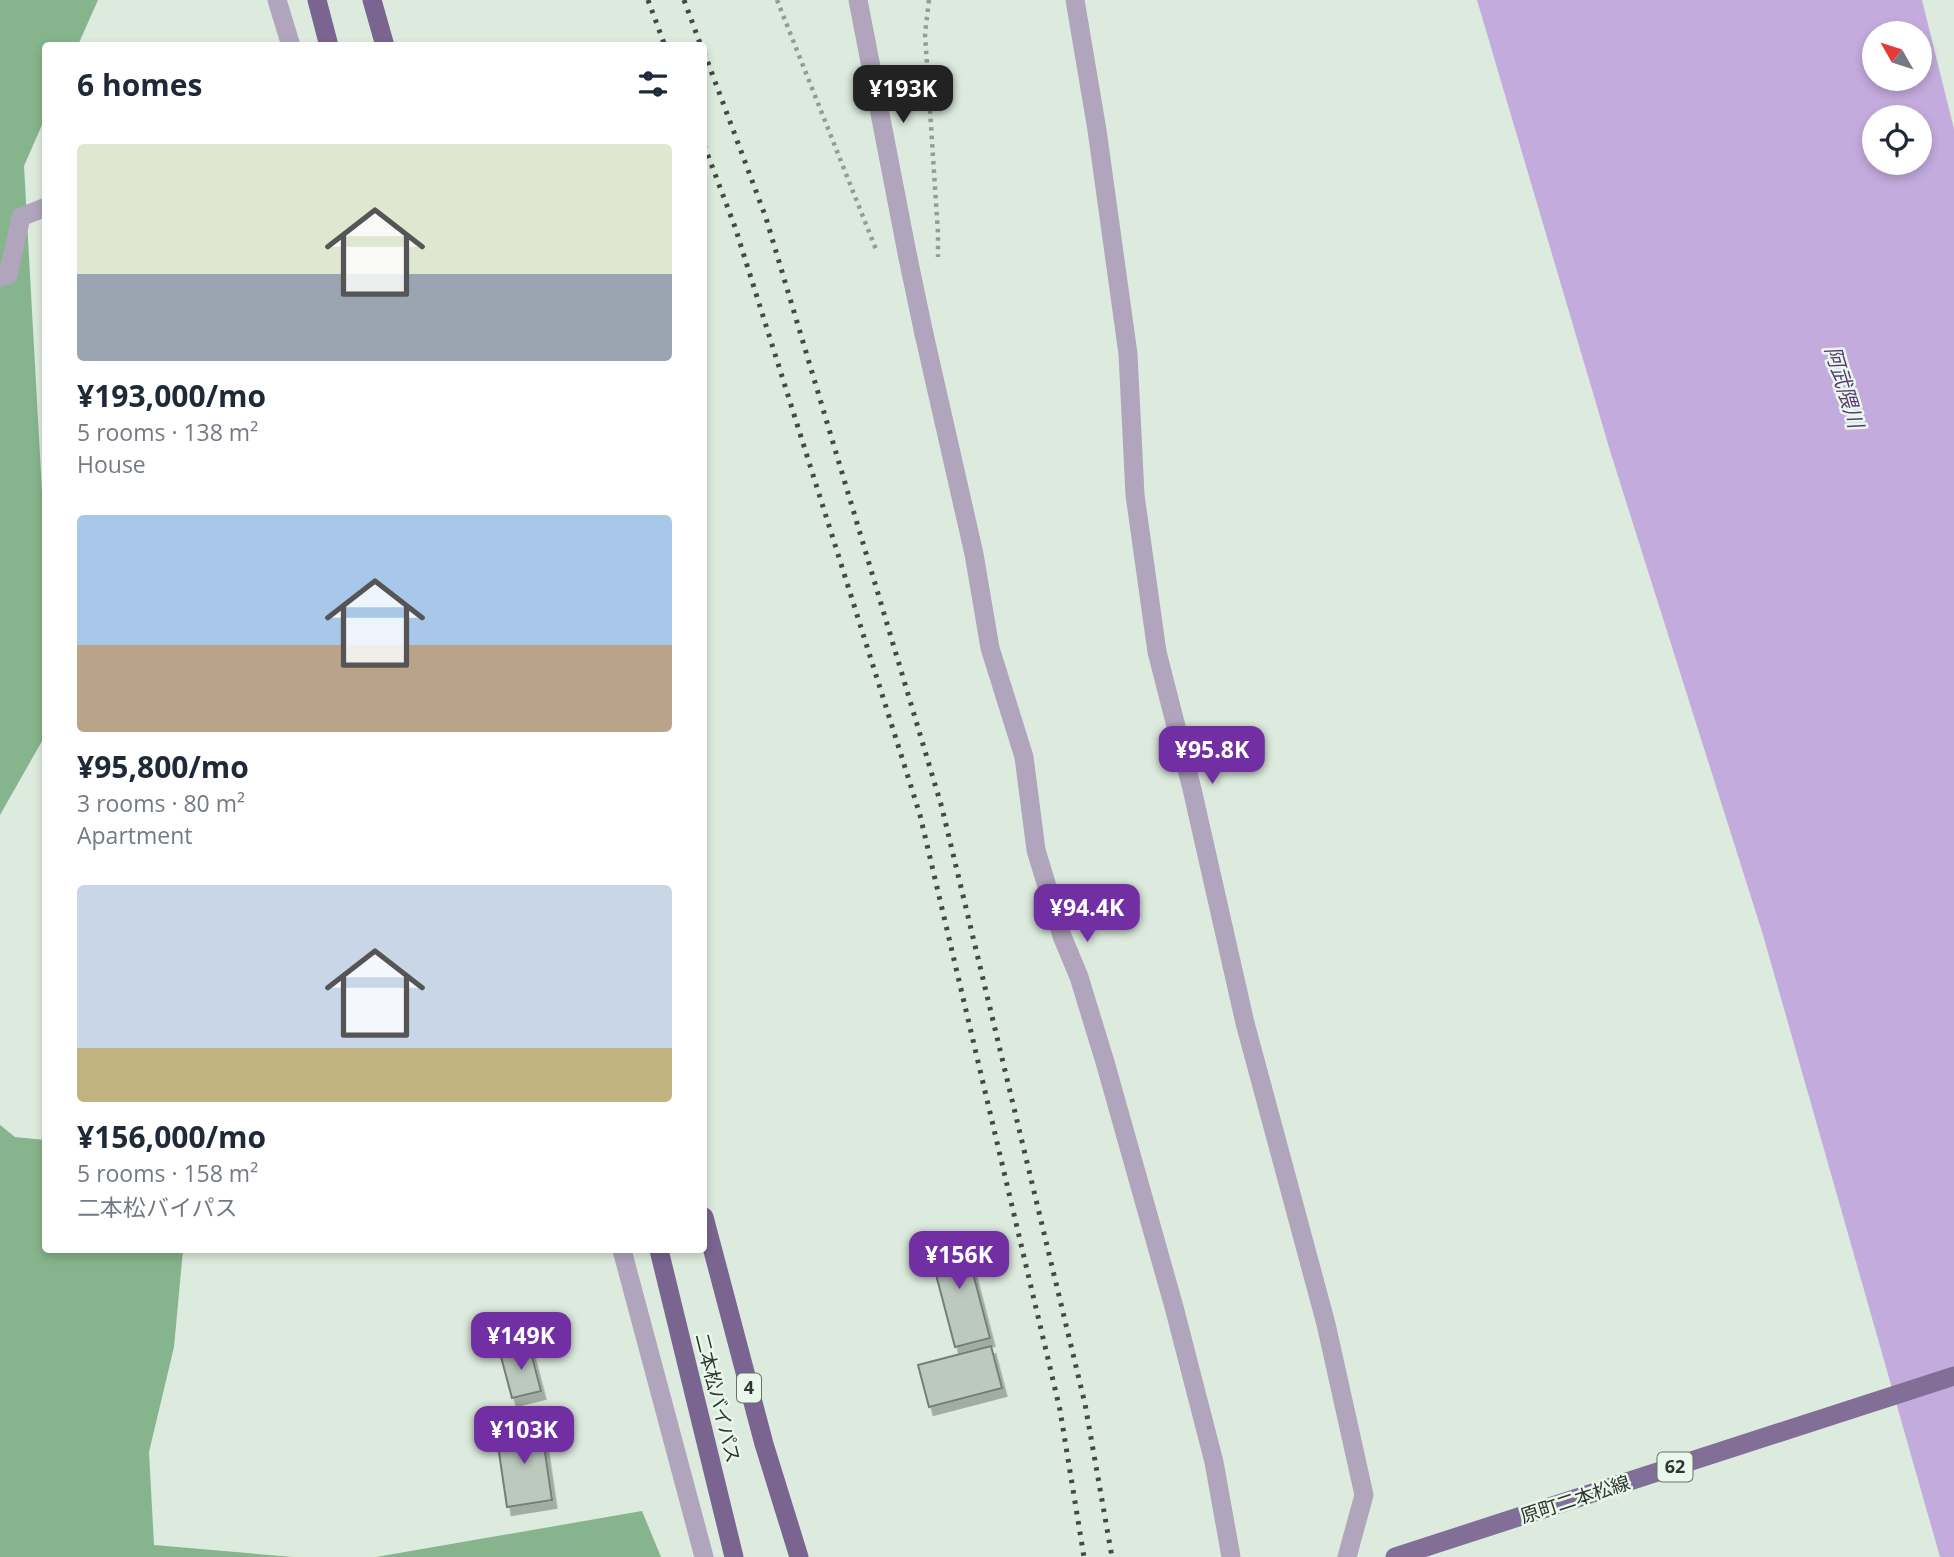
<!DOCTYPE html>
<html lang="en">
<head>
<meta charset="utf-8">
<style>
  :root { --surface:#fff; --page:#f2f2f3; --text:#1f2937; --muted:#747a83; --accent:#722fa3 }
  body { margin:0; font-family:"Open Sans","Noto Sans JP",sans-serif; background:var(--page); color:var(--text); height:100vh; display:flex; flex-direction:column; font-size:26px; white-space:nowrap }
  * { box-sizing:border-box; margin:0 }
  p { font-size:23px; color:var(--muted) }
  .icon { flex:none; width:38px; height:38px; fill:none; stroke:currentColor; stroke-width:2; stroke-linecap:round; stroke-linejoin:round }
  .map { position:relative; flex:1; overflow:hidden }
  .panel { position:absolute; left:42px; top:42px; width:665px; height:1211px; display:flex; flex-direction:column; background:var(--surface); border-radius:7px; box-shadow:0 4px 10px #0003 }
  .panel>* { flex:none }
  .needle { width:46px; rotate:309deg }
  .controls { position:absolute; left:1862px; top:21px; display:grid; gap:14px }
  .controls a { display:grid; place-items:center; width:70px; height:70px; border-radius:50%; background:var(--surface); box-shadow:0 4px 10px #0003; font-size:35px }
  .price { position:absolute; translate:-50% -60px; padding:0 16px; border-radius:14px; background:var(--accent); color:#fff; font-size:23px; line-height:46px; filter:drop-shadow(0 2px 4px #0008) }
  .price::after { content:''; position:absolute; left:50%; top:42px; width:21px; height:16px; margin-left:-10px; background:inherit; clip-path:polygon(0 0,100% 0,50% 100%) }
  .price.active { background:#222; color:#fff }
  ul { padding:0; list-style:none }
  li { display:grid; align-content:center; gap:14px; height:371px; padding:0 35px }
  li span { display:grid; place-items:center; height:217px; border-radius:7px; color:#555 }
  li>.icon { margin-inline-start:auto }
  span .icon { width:126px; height:126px; fill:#fffc; stroke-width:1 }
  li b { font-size:30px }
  h2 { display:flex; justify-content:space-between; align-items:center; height:84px; padding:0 35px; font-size:30px }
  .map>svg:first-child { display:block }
  .forest { fill:#86b48c }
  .water { fill:#c3abdd; fill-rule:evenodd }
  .building { fill:#bccabe; stroke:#748075; stroke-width:2; filter:url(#shadow) }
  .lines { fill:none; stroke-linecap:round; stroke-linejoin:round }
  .path { stroke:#939d93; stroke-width:4.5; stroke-dasharray:3.5 5; stroke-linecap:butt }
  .service { stroke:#b0a5bc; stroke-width:19 }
  .minor { stroke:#b0a5bc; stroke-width:19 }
  .primary { stroke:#826f97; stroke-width:19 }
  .trunk { stroke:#7a6590; stroke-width:19 }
  .rail { stroke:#434944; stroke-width:5; stroke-dasharray:3.5 7; stroke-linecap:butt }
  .labels { text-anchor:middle; stroke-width:5; stroke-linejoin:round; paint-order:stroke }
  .shield { fill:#eaf8eb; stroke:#687068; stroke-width:2 }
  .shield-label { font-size:18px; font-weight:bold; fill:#303530 }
  .street-label { font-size:19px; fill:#303530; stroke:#eaf8eb }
  .water-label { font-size:21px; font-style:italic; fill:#5b3a78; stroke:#eaf8eb }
</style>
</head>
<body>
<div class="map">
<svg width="1954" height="1557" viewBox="0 0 1954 1557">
  <defs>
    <filter id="shadow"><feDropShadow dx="4.5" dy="8" stdDeviation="0" flood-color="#0004"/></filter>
  </defs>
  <rect width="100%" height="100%" fill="#ddebde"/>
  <g class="forest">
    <path d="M0,0H98L78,45L46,46L45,118L24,166L45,546L46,734L0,815Z"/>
    <path d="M0,1125L15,1137L45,1140L46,1250H183L174,1347L149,1452L154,1545L293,1557H0Z"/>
    <path d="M642,1511L661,1557H376Z"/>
  </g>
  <path class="water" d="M1477,0H1922L1954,129V1557H1940L1763,935L1611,454ZM1874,33H1920V79H1874ZM1874,117H1920V163H1874Z"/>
  <g class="building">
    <path d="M963,1235L990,1338L955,1347L928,1244Z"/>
    <path d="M529,1345L541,1391L512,1398L500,1353Z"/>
    <path d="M991,1346L1002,1388L929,1407L918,1365Z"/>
    <path d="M541,1425L552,1500L507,1507L496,1432Z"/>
  </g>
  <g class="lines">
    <g class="path">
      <path d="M777,0L877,252"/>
      <path d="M929,0L925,34L938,233V257"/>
    </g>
    <path class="service" d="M908,258L924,334"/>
    <g class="minor">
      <path d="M277,0L291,46"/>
      <path d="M858,0L908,258"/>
      <path d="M1075,0L1097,130L1128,354L1135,495L1157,652L1192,789L1245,1023L1326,1324L1364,1495L1347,1557"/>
      <path d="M0,277L8,275L21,217L46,207"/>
      <path d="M924,334L974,554L990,648L1024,757L1036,850L1062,936L1079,977L1105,1062L1174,1307L1214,1462L1231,1557"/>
      <path d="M622,1250L704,1557"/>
    </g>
    <path class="primary" d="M1395,1557L1954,1376"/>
    <g class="trunk">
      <path d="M317,0L329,46"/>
      <path d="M372,0L385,46"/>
      <path d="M704,1217L764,1444L799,1557"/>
      <path d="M659,1250L734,1557"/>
    </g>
    <g class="rail">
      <path d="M648,0L665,46"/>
      <path d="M684,0L701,46"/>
      <path d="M704,52L766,218L942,808L1085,1404L1112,1557"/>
      <path d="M704,145L735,227L920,815L1060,1410L1084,1557"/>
    </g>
  </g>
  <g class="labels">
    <g class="shield">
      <rect x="737" y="1373.5" width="24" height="29" rx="5"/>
      <rect x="1657.5" y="1452.5" width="35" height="29" rx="5"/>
    </g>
    <g class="shield-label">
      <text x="749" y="1394">4</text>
      <text x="1675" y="1473">62</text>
    </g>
    <g class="street-label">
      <text transform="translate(718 1398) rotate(76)" y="7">二本松バイパス</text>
      <text transform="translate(1575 1499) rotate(-18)" y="7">原町二本松線</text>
    </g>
    <g class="water-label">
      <text transform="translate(1844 387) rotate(73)" y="7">阿武隈川</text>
    </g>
  </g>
</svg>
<div class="controls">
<a><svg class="needle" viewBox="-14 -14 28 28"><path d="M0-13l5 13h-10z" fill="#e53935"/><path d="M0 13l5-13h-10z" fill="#747a83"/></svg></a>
<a><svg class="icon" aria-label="locate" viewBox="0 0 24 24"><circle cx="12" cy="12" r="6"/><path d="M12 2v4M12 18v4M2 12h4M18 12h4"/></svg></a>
</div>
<b class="price active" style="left:903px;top:125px">¥193K</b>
<b class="price" style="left:1212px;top:786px">¥95.8K</b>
<b class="price" style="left:1087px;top:944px">¥94.4K</b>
<b class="price" style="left:959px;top:1291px">¥156K</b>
<b class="price" style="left:521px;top:1372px">¥149K</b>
<b class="price" style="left:524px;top:1466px">¥103K</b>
<section class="panel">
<h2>6 homes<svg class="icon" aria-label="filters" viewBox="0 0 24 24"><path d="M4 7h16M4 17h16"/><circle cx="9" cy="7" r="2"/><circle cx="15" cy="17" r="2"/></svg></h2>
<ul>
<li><span style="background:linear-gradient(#dfe7d0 60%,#9aa5b1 0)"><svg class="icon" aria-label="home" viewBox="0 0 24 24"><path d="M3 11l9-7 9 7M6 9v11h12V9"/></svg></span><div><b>¥193,000/mo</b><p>5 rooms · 138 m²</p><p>House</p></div></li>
<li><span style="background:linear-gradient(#a9c7e8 60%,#b9a48a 0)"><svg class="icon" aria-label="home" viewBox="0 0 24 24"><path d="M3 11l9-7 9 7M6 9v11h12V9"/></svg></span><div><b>¥95,800/mo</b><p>3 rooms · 80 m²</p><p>Apartment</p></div></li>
<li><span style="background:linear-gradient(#c9d6e8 75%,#c2b280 0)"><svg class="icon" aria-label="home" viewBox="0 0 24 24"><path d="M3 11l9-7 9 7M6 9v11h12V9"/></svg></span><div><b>¥156,000/mo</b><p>5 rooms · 158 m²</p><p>二本松バイパス</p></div></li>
</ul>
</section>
</div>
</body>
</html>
